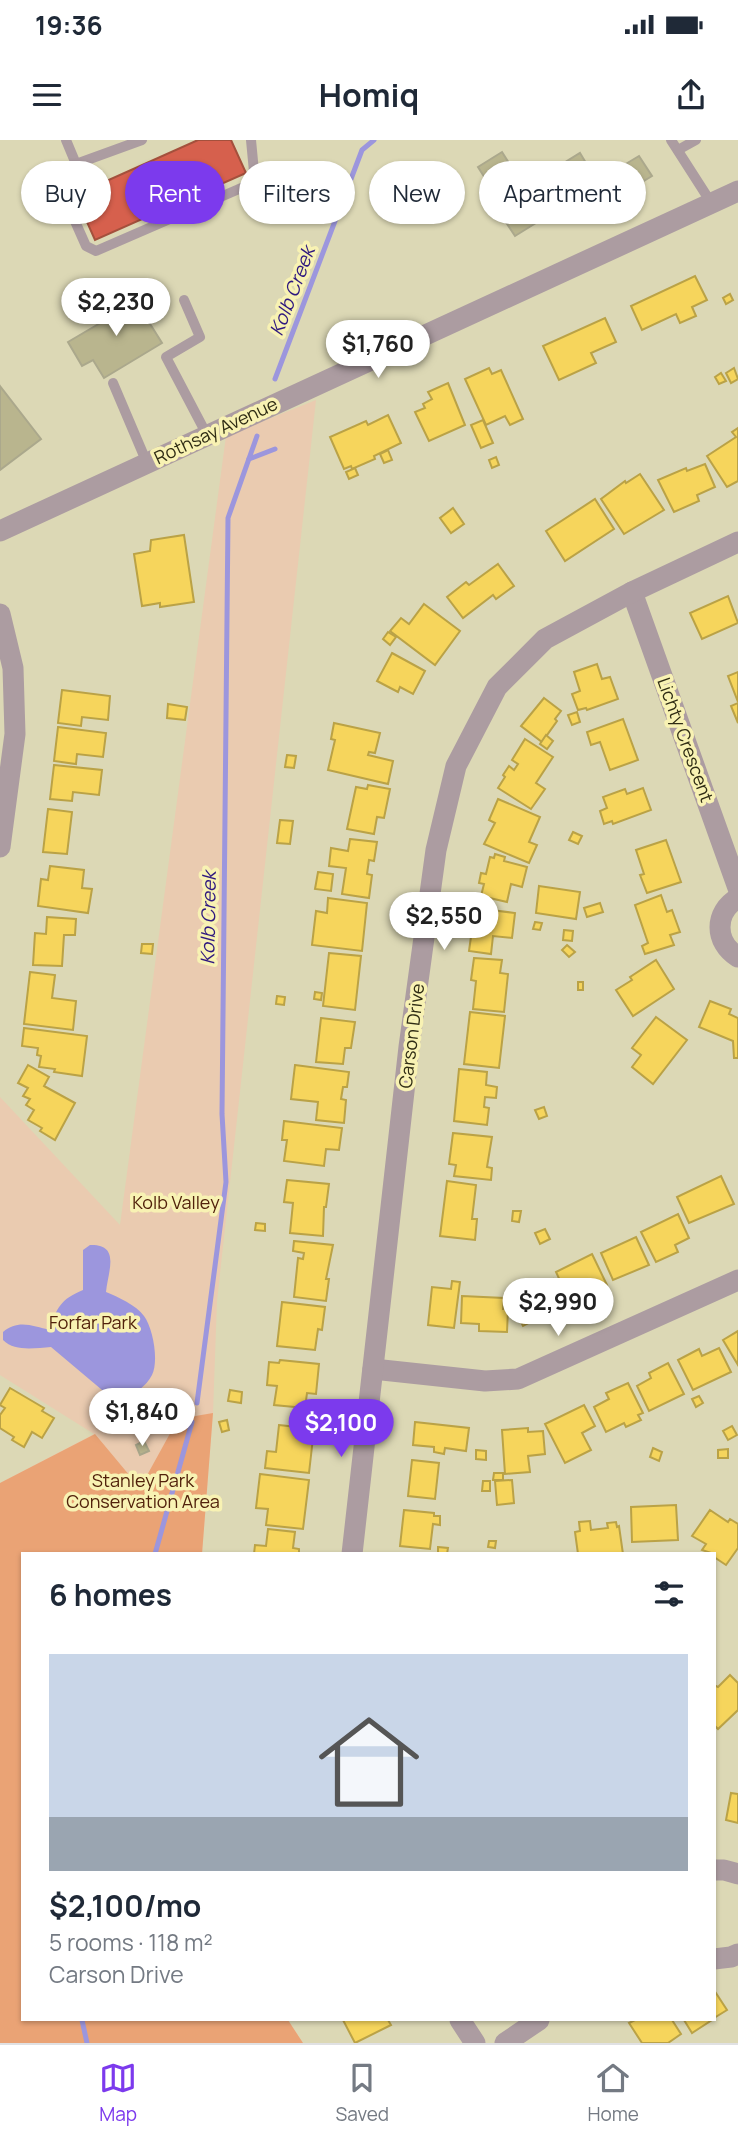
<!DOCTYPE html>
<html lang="en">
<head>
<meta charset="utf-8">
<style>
  :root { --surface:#fff; --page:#f2f2f3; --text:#1f2937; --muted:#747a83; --line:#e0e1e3; --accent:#7c3aed }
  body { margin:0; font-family:Manrope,sans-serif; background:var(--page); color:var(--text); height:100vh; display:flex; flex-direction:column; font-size:26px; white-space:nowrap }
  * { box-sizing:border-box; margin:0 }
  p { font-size:23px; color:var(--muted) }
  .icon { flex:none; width:38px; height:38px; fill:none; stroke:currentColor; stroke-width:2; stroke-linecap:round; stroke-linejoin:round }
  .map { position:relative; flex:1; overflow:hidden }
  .drawer { position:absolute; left:21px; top:1412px; width:695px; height:469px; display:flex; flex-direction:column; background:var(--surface); border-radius:0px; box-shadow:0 2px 5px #0004 }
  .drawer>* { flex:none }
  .banner { position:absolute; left:21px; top:21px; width:696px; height:63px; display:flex; gap:14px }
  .price { position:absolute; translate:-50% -60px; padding:0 16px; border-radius:24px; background:#fff; color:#222; font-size:23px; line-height:46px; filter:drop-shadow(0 2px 4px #0008) }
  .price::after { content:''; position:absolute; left:50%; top:42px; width:21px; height:16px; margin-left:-10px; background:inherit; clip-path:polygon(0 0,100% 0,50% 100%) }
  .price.on { background:var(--accent); color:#fff }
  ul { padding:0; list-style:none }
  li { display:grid; align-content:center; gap:14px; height:371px; padding:0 28px }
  li span { display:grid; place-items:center; height:217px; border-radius:0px; color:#555 }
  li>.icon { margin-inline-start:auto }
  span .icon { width:126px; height:126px; fill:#fffc; stroke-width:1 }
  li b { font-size:30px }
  h2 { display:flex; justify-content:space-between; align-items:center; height:84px; padding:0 28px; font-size:30px }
  .chip { padding:0 24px; border-radius:32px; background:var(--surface); box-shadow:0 2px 5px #0004; font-size:24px; line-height:63px }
  .chip.on { background:var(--accent); color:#fff }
  .status { display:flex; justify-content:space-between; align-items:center; height:49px; padding:0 35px; background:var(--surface); direction:ltr }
  .status svg { height:19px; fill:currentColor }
  header { display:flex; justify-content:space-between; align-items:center; height:91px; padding:0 28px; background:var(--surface); font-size:32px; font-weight:700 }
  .menu { display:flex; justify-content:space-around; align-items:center; height:98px; border-top:2px solid var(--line); background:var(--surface); font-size:19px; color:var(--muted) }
  .menu a { display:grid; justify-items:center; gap:4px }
  .menu .on { color:var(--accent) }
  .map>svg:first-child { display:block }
  .green { fill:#eacbb0 }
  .forest { fill:#eaa375 }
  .water { fill:#9c96dd }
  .homes { fill:#f6d55c; stroke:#baa246; stroke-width:2 }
  .shops { fill:#d6604d; stroke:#a4503c; stroke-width:2 }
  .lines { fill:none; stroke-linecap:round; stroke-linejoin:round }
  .stream { stroke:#9c96dd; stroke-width:5 }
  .building { fill:#b9b58e; stroke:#aba88c; stroke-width:2 }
  .service { stroke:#ac9ca1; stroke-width:10 }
  .minor { stroke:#ac9ca1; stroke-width:21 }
  .labels { text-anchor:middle; stroke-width:7; stroke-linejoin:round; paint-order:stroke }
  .street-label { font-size:18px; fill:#2f2c14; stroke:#f8f2b3 }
  .park-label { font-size:18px; fill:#51210b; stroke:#f8f2b3 }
  .water-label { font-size:19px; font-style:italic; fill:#2e187f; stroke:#f8f2b3 }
</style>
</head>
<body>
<div class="status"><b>19:36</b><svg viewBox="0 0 49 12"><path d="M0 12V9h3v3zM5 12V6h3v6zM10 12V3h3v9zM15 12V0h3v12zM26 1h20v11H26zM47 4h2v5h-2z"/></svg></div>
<header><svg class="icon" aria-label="menu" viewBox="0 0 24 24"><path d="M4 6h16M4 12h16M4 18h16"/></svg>Homiq<svg class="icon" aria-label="share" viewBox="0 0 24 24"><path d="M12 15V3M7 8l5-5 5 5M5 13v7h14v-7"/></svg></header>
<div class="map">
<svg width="738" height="1903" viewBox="0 0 738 1903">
  <rect width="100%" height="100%" fill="#dcd8b5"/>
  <path class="green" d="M316,260L217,1161L213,1273L202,1414H23V1880H288L303,1903H0V1343L94,1294L0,1235V957L120,1085L226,296Z"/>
  <path class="forest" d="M213,1273L202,1414H23V1880H288L303,1903H0V1343L95,1294L140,1348L178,1279Z"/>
  <path class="water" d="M90,1105C121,1104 108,1131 106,1152C118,1157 136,1165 144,1176C153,1188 159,1221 152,1235C146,1247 133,1255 121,1260L108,1255L51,1207C35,1208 15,1212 3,1200V1192C18,1179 33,1186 50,1190C56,1168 61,1159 83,1150V1110Z"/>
  <g class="homes">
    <path d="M695,136L707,160L692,167L696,176L680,183L676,174L642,190L631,166Z"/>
    <path d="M730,154L733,160L726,164L723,158Z"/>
    <path d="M605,178L616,202L591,213L596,223L559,240L543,206Z"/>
    <path d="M489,228L492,234L501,230L523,279L510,285L505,276L486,285L465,239Z"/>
    <path d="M734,228L738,239L731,243L726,233Z"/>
    <path d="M721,233L726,241L719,244L715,237Z"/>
    <path d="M448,243L465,285L429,301L415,272L425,268L423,264L432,259L428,252Z"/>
    <path d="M388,275L401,303L374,316L375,319L352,329L351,326L344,329L330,297L366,281L368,285Z"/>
    <path d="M483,280L493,303L481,308L471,285Z"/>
    <path d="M738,288V341L727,347L707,316L736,297L732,292Z"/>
    <path d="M388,310L392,320L384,323L380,314Z"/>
    <path d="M496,317L499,325L492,328L489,320Z"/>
    <path d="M705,324L715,347L697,355L699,361L674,372L658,340L686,328L687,331Z"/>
    <path d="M355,328L358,335L349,339L346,332Z"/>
    <path d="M640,334L664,370L624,394L601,359L625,341L626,343Z"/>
    <path d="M595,359L614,389L565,421L546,391Z"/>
    <path d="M453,368L464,384L451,393L440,378Z"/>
    <path d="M184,395L194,462L160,467V463L142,466L134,414L150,411L151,400Z"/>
    <path d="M498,424L514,446L496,459L493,455L463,478L447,457L466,442L469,445Z"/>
    <path d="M728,456L738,483L702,499L690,473Z"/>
    <path d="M424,464L460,491L435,525L390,491L401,478L409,484Z"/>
    <path d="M388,492L396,497L390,505L383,499Z"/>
    <path d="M392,513L425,531L413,554L400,547L398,552L377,541Z"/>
    <path d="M597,524L602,539L610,537L618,559L587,570L586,568L578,570L572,554L580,551L574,532Z"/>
    <path d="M738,532V562L728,536Z"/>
    <path d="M62,550L110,556L108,580L82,577L81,586L58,583Z"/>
    <path d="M544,558L561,571L555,579L557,581L542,602L521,586Z"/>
    <path d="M738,563V583L731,566Z"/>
    <path d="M168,564L187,567L185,580L167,578Z"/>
    <path d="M577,572L580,582L572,585L568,575Z"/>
    <path d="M623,579L638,620L610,630L600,602L591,605L587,592Z"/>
    <path d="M334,583L380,593L375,613L369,612L368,615L393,621L388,644L328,630L335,600L331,599Z"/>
    <path d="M58,587L106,593L103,617L77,614L76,624L54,621Z"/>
    <path d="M546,595L553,601L547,609L540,604Z"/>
    <path d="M525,599L553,617L536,643L545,649L531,669L498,648L505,637L503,635L509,626L514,630L518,624L512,620Z"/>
    <path d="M287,615L296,616L294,628L285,627Z"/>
    <path d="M54,625L102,630L99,655L73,652L72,661L50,659Z"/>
    <path d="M368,645L390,649L384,678L377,677L374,694L347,689L356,647L367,649Z"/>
    <path d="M643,648L651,670L613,684L612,681L604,684L600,671L607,668L603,657L625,649L627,654Z"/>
    <path d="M498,659L540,677L529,702L537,705L529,723L484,704L495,683L489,680Z"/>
    <path d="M48,669L72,672L67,714L43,712Z"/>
    <path d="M280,680L293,681L290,704L277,703Z"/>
    <path d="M573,692L582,696L578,704L569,700Z"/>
    <path d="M350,699L377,702L374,721L369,720L367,734L372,735L369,758L342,754L346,728L329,726L331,708L348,711Z"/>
    <path d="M666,700L681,742L647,753L640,735L644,734L636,710Z"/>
    <path d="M495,714L505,717L504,721L527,727L522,747L511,744L507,762L481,756L484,744L479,743L481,733L486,734L490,717L494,718Z"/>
    <path d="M50,726L84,730L82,748L92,749L88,773L38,766L41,739L48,740Z"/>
    <path d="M318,732L333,734L331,751L315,749Z"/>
    <path d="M539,746L580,752L576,779L536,773Z"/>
    <path d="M661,755L667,772L672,770L680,792L670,795L674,805L645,814L642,806L648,803L635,765Z"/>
    <path d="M328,758L367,763L362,811L312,805L316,771L327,773Z"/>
    <path d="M600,763L603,772L587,777L584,768Z"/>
    <path d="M475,768L515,773L512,798L493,796L491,814L469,811Z"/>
    <path d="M47,777L76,779L75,795H64L62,826L33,825L35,793L46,794Z"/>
    <path d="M535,782L542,783L540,790L533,789Z"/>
    <path d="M564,790L573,791L572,801L563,800Z"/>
    <path d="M142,804H153L152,814L141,813Z"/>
    <path d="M567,805L575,812L569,817L562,810Z"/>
    <path d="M329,813L361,816L355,870L323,866Z"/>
    <path d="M474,818L502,820L500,833L508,834L504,872L473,869L476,841L471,840Z"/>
    <path d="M656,820L674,849L633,876L616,850L632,840L630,837Z"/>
    <path d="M30,832L55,835L52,858L76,861L73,890L24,884Z"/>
    <rect x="578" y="842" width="5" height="8"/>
    <path d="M315,852L322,853L321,860L314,859Z"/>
    <path d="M277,856L285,857L284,865L276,864Z"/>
    <path d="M710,861L731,869L729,874L738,878V918H734L733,901L699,887Z"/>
    <path d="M470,872L505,876L499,928L464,924Z"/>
    <path d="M656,877L687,900L653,944L632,927L641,915L632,908Z"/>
    <path d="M321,878L355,882L351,908H345L343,924L316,922Z"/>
    <path d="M24,888L87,896L82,936L54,932L55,929L39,927L41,916L37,915L38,908L22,906Z"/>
    <path d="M28,925L49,937L44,946L75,963L55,1000L40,991L42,988L28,980L34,970L26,965L30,959L23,956L28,948L18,943Z"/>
    <path d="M295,925L349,932L347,947H343L341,959L346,960L344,983L316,980L318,962L291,959Z"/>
    <path d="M459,929L487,932L486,945L497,947L496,958L485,957L484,967L489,968L487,985L454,981Z"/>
    <path d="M544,967L547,976L539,979L535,970Z"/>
    <path d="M284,981L342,988L339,1010L326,1009L324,1026L284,1021L287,1000H282Z"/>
    <path d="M453,993L492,997L487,1027L492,1028L491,1040L454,1036L456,1025L449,1024Z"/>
    <path d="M721,1036L734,1064L689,1083L677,1057Z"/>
    <path d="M287,1040L329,1044L326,1067H324L323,1096L290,1093L293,1063L284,1062Z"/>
    <path d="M447,1041L476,1045L472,1079H477L475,1100L440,1096Z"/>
    <path d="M513,1071H521L519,1082L512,1081Z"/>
    <path d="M678,1074L689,1098L675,1105L678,1112L656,1122L641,1092Z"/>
    <path d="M256,1083L265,1084V1091L255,1090Z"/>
    <path d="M545,1089L550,1099L540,1104L535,1093Z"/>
    <path d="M636,1097L649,1125L613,1140L601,1113Z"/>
    <path d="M294,1101L333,1105L326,1139H329L326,1161L294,1157L298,1118L303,1119L304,1113L293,1111Z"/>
    <path d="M592,1114L607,1145L585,1155L582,1149L567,1156L556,1132Z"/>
    <path d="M553,1139L565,1164L523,1186L510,1160Z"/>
    <path d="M452,1141L460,1142L454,1188L428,1185L432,1147L451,1149Z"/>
    <path d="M462,1156L504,1158L503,1169H508L507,1192L479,1191V1184L461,1183Z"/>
    <path d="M282,1162L325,1167L322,1190L318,1189L315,1210L277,1206Z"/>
    <path d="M738,1191V1225L723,1200Z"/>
    <path d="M719,1208L731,1232L693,1250L678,1220L699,1209L702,1216Z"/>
    <path d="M280,1220L319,1224L316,1254L307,1253L305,1268L274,1265L277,1246L267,1245L269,1222L279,1223Z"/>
    <path d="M668,1223L684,1254L649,1271L637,1246L651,1238L649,1233Z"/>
    <path d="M628,1243L643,1273L638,1275L641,1280L626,1287L624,1283L606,1292L594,1267L609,1259L606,1253Z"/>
    <path d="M10,1248L44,1268L42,1271L54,1278L42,1298L32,1292L24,1307L12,1300L14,1297L0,1288V1275L5,1268L0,1265Z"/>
    <path d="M230,1250L242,1252L241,1263L228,1261Z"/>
    <path d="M699,1256L703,1263L696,1267L692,1259Z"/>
    <path d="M584,1265L595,1286L582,1293L591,1310L565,1323L545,1284Z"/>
    <path d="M227,1280L229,1290L222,1292L219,1282Z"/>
    <path d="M415,1282L469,1288L466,1311L445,1308L444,1314L434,1312V1307L413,1305Z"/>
    <path d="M279,1285L314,1289L309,1333L265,1328L267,1311L276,1312Z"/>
    <path d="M732,1286L737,1295L728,1300L723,1291Z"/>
    <path d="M528,1288V1292L543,1291L545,1314L528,1316L530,1332L505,1334L502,1290Z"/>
    <path d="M653,1308L662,1312L659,1321L650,1317Z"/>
    <path d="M728,1309V1318H718V1310Z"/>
    <path d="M476,1310L486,1311V1320L476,1319Z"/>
    <path d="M412,1320L439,1323L435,1359L408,1356Z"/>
    <path d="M494,1333H503V1340H493Z"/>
    <path d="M260,1334L309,1340L303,1389L266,1385L268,1369L256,1368Z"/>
    <path d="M512,1340L514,1363L497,1365L495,1341Z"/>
    <path d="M483,1341H490V1351H482Z"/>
    <path d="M676,1365L678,1400L632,1402L631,1367Z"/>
    <path d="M404,1370L434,1373V1376H440V1385L433,1384L430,1409L400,1406Z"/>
    <path d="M710,1370L728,1382L730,1379L738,1384V1408L726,1425L714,1417V1414L702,1410L706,1404L692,1396Z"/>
    <path d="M590,1381L591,1390L608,1388L607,1383L616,1382L617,1387L619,1386L623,1414H578L575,1392L580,1391L579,1382Z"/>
    <path d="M268,1389L295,1392L293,1408L299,1409V1414H254L255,1405L266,1406Z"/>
    <path d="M489,1401H496L495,1408L488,1407Z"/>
    <path d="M438,1407L448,1408L447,1414H438Z"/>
    <path d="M730,1535L738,1543V1570L718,1589L714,1585V1545L718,1547Z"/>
    <path d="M731,1653L738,1654V1683L726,1680Z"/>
    <path d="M714,1850L727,1870L714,1878Z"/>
    <path d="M343,1880H388L391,1885L355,1903Z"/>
    <path d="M635,1880H672L681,1894L668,1903H642L629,1883Z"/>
    <path d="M684,1880H712L692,1893Z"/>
  </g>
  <path class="shops" d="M198,0H231L246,33L95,100L75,55Z"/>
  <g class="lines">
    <g class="stream">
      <path d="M275,239L362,10L374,0"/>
      <path d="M249,319L275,309"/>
      <path d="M197,1263L226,1042L222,974L228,378L257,296"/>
      <path d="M155,1414L192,1282"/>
      <path d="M82,1880L87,1903"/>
    </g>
  </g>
  <g class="building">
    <path d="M502,12L544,78L515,96L484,49L490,46L478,27Z"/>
    <path d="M580,13L589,28L596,24L604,37L639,16L652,36L606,64L593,44L596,42L592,38L577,47L562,24Z"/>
    <path d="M120,155L126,165L135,160L162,203L104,238L93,220L82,226L68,202L107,179L110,175L104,165Z"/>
    <path d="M0,246L41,299L0,330Z"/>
    <path d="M144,1301L149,1311L140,1315L136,1305Z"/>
  </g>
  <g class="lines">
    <g class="service">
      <path d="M66,0L76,24"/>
      <path d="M142,0L76,24L58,43L86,106L96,111L255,42L251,0"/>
      <path d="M671,0L712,64"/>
      <path d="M678,10L696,0"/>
      <path d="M184,160L200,197L166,217L207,295"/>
      <path d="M113,243L147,323"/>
    </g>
    <g class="minor">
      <path d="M0,391L738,51"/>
      <path d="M632,452L738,748"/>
      <path d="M0,474L13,528L15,594L0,707"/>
      <path d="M738,758C714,772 714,802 738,817"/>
      <path d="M373,1229L485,1241L518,1239L738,1140"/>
      <path d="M352,1414L409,907L436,710L456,626L497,547L545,499L632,452L738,402"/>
      <path d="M714,1730H724L738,1734"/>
      <path d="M714,1819L731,1817L738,1814"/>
      <path d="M460,1880L475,1903"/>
      <path d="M505,1903L539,1880"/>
    </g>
  </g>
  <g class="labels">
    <g class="street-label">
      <text transform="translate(216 291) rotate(-25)" y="6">Rothsay Avenue</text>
      <text transform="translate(685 600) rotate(70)" y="6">Lichty Crescent</text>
      <text transform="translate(412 896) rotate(-83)" y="6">Carson Drive</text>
    </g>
    <g class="park-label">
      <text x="176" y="1069">Kolb Valley</text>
      <text x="93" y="1189">Forfar Park</text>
      <text x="143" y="1347">Stanley Park<tspan x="143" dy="21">Conservation Area</tspan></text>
    </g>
    <g class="water-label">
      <text transform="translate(292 151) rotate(-69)" y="7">Kolb Creek</text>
      <text transform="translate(208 778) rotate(-89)" y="7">Kolb Creek</text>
    </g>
  </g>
</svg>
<b class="price" style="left:116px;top:198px">$2,230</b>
<b class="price" style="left:378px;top:240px">$1,760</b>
<b class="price" style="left:444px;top:812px">$2,550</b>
<b class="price" style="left:558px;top:1198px">$2,990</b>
<b class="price" style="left:142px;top:1308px">$1,840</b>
<b class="price on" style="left:341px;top:1319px">$2,100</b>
<div class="banner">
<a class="chip">Buy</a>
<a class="chip on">Rent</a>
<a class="chip">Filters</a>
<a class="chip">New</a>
<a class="chip">Apartment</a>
</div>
<section class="drawer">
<h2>6 homes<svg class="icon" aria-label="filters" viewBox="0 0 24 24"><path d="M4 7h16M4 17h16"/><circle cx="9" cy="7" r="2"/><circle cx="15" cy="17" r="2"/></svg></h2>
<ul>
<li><span style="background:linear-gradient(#c9d6e8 75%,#9aa5b1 0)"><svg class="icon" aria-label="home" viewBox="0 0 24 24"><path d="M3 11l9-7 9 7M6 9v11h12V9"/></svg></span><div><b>$2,100/mo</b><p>5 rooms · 118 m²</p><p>Carson Drive</p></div></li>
</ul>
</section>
</div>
<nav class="menu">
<a class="on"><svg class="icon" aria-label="map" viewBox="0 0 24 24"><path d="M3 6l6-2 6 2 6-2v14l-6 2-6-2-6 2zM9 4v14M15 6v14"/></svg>Map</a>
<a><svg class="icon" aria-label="saved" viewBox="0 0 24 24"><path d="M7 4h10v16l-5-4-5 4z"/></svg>Saved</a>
<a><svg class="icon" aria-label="home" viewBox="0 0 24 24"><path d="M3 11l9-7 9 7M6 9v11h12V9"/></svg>Home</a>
</nav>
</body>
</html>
